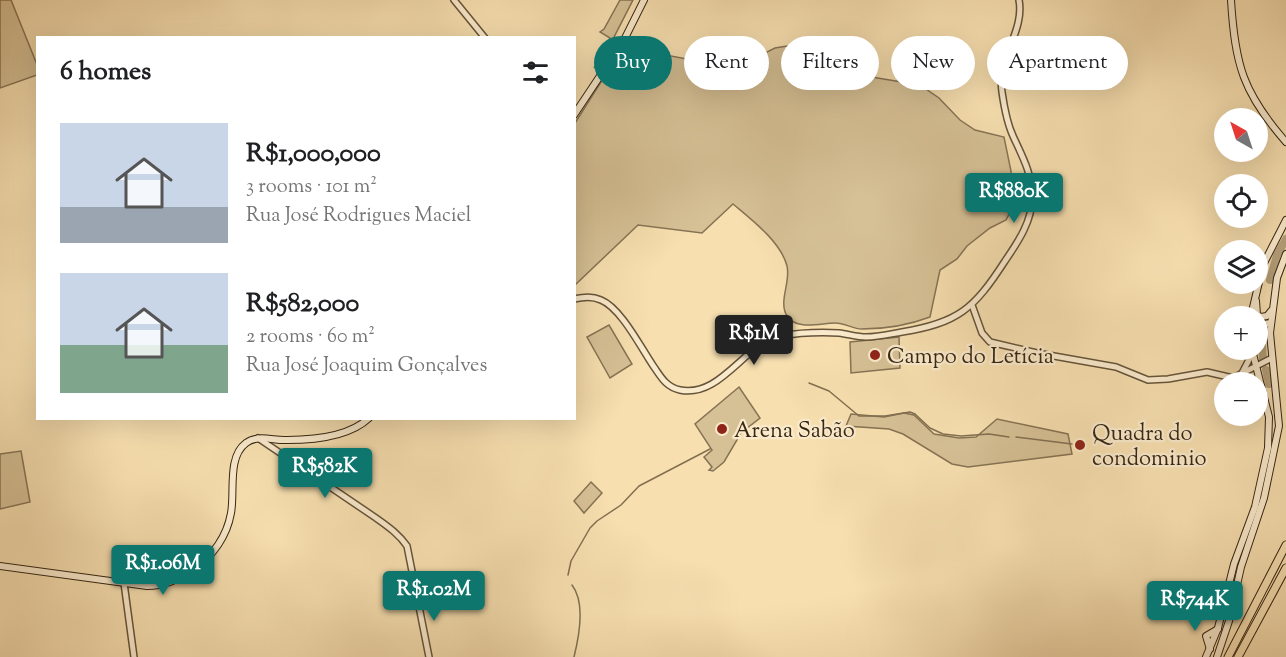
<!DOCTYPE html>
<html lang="en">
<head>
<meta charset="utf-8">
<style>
  :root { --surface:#fff; --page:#f2f2f2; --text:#202124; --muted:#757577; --accent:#0f766e }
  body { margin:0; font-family:"Sorts Mill Goudy",serif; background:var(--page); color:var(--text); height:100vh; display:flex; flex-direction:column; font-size:22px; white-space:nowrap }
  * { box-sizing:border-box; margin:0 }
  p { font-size:20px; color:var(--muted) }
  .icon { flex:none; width:33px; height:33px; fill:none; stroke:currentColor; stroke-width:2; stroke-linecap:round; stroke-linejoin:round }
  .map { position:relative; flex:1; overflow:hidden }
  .drawer { position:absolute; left:36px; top:36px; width:540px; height:384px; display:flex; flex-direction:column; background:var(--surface); border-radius:0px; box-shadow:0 6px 24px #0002 }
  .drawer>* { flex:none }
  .hud { position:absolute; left:594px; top:36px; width:570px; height:54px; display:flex; gap:12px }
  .needle { width:39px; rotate:321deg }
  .fabs { position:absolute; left:1214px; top:108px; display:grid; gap:12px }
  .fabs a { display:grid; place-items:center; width:54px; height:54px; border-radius:50%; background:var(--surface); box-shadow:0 6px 24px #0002; font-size:30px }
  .price { position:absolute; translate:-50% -51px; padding:0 14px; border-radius:6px; background:var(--accent); color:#fff; font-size:20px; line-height:39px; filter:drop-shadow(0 2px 3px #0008) }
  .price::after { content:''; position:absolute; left:50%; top:36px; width:18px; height:14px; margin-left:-9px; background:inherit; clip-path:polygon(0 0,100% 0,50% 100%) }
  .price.on { background:#222; color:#fff }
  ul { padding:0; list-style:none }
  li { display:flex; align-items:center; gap:18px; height:150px; padding:0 24px }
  li span { display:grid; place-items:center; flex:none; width:168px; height:120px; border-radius:0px; color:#555 }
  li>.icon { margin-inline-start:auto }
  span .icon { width:72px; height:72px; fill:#fffc; stroke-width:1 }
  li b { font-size:26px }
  h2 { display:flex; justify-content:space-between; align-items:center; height:72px; padding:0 24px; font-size:26px }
  .tag { padding:0 21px; border-radius:27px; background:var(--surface); box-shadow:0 6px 24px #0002; font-size:21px; line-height:54px }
  .tag.on { background:var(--accent); color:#fff }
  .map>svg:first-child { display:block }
  .green { fill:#d6c095; stroke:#867354; stroke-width:1.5 }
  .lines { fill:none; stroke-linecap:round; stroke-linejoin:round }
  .stream { stroke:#826f51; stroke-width:1.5 }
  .river { stroke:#b5a07b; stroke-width:8 }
  .tertiary-casing { stroke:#66543a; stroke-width:8 }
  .secondary-casing { stroke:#362613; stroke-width:8 }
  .primary-casing { stroke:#362613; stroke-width:9 }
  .tertiary { stroke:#faeacc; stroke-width:5 }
  .secondary { stroke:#faeacc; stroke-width:6 }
  .primary { stroke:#f7dfb0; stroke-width:7 }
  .poi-dot { fill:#8f2418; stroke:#faeacc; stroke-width:2 }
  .labels { text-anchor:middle; stroke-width:4.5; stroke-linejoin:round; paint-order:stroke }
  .poi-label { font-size:22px; fill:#362613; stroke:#faeacc; text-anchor:start }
</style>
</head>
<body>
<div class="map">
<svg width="1286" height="657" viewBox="0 0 1286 657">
  <rect width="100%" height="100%" fill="#f7dfb0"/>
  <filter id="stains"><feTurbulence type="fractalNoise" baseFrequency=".00333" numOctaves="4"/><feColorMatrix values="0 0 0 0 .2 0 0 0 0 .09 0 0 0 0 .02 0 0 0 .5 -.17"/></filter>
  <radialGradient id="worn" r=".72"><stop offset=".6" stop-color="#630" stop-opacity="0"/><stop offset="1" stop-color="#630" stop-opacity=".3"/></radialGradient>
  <g class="green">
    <path d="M0,0H11L38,67L37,75L0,88Z"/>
    <path d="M620,0H633L614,37L594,68L610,38L600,32L604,29Z"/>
    <path d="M787,46L803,51L841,72L920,85L939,98L960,120L975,130L1004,137L1011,171L1013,207L1006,220L990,228L967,246L957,259L940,270L930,317C909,325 885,329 862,329C853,329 845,323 835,323C821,323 797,331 787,316C778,302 791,282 787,266C781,242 752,220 733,204L702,233L638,225L575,285V123L623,47L735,68L775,48Z"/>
    <path d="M609,325L632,364L610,378L587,337Z"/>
    <path d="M899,337L900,368L851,373L850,342Z"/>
    <path d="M739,387L760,418L741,433L724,462L713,471L709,470L712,467L704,457L712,450L695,424Z"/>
    <path d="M904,413L914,415L934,434L959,438L976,437L997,419L1068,434L1072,454L968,467L952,464L903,434L889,429L846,426L851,414L884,417Z"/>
    <path d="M21,451L30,502L0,509V454Z"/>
    <path d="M591,482L602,493L584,513L574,501Z"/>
  </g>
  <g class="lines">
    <g class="stream">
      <path d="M809,383L829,391L859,416H885L910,412L915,414L930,428L943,434L961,436L989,434L1009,437"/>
      <path d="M1016,437L1072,444"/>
      <path d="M568,575L571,561L590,528L597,521L621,505L639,486L710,449"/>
      <path d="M572,585C586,603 579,637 574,657"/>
    </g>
    <g class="river">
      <path d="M1270,280L1277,255L1286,239"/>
      <path d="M1262,344L1263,359"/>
      <path d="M1266,370L1269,384"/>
    </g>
    <defs>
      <g id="tertiary">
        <path d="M454,0L485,38"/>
        <path d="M574,299C584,297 592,296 601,300C621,308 641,348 654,367C661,377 666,387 680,390C721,398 744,344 780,336C798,333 821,332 839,333C848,334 857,337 866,337C878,337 890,334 902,332C958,323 974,309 1005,261C1018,242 1033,220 1032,196C1032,173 1022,156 1013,136C1007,123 1004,106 1002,92C997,58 1025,31 1019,0"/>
        <path d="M972,305L982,333L990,342L1037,353L1116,367L1148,380L1168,379L1207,372L1233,378L1272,358"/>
        <path d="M1242,373L1252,354"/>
        <path d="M258,438L376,518C387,526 399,534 407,546L429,657"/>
        <path d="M124,583L134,657"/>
      </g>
      <g id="secondary">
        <path d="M1231,0C1235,65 1243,93 1286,142"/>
        <path d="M574,115L624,40L644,0"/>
        <path d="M1256,301L1257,315L1261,317L1267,316L1271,311"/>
        <path d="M1251,316L1263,265L1286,220"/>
        <path d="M1257,325L1271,323"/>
        <path d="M0,566L147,586C164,586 180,579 194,569C213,556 227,536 231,513C235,492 227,457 246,443C258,434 274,441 287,440C313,440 349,437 369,418"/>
        <path d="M1210,649L1206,636L1218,629"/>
        <path d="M1206,657L1218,628L1234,564L1255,507L1268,448L1269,417L1252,350"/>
        <path d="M1217,657L1229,621L1241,567L1264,498L1279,426L1270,333L1277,278L1286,254"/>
      </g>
      <g id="primary">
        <path d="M1228,657L1286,545"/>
        <path d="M1238,657L1286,568"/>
      </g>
    </defs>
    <use href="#tertiary" class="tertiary-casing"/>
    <use href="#secondary" class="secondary-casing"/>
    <use href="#primary" class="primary-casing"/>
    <use href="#tertiary" class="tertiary"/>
    <use href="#secondary" class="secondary"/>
    <use href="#primary" class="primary"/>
  </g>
  <g class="poi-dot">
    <circle cx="875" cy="355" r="6"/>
    <circle cx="722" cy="429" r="6"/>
    <circle cx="1080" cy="445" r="6"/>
  </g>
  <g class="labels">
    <g class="poi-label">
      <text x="887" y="363">Campo do Letícia</text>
      <text x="734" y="437">Arena Sabão</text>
      <text x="1092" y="440">Quadra do<tspan x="1092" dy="25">condominio</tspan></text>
    </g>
  </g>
  <rect width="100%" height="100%" filter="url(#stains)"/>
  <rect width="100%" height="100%" fill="url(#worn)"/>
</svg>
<div class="fabs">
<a><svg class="needle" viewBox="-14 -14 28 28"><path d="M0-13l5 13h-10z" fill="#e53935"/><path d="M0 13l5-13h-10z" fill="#757577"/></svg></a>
<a><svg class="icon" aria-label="locate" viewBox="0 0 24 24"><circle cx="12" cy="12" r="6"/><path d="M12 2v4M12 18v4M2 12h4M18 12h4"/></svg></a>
<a><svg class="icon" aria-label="layers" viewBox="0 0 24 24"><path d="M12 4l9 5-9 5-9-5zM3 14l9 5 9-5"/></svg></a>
<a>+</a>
<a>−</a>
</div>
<b class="price" style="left:1014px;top:224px">R$880K</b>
<b class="price on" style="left:754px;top:366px">R$1M</b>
<b class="price" style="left:325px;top:499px">R$582K</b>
<b class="price" style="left:163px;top:596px">R$1.06M</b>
<b class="price" style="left:434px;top:622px">R$1.02M</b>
<b class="price" style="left:1195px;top:632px">R$744K</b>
<div class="hud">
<a class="tag on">Buy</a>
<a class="tag">Rent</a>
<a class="tag">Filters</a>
<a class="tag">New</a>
<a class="tag">Apartment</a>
</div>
<section class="drawer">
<h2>6 homes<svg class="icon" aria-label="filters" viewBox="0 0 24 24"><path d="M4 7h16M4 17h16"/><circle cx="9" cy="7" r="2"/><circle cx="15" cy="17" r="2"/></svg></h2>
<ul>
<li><span style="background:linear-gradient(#c9d6e8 70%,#9aa5b1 0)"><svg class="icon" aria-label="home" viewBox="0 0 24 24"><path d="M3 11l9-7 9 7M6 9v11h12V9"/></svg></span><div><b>R$1,000,000</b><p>3 rooms · 101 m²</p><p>Rua José Rodrigues Maciel</p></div></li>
<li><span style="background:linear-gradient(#c9d6e8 60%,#7fa58c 0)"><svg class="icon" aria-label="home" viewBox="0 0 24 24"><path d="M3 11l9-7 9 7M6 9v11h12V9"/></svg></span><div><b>R$582,000</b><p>2 rooms · 60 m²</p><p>Rua José Joaquim Gonçalves</p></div></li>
</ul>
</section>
</div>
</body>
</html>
